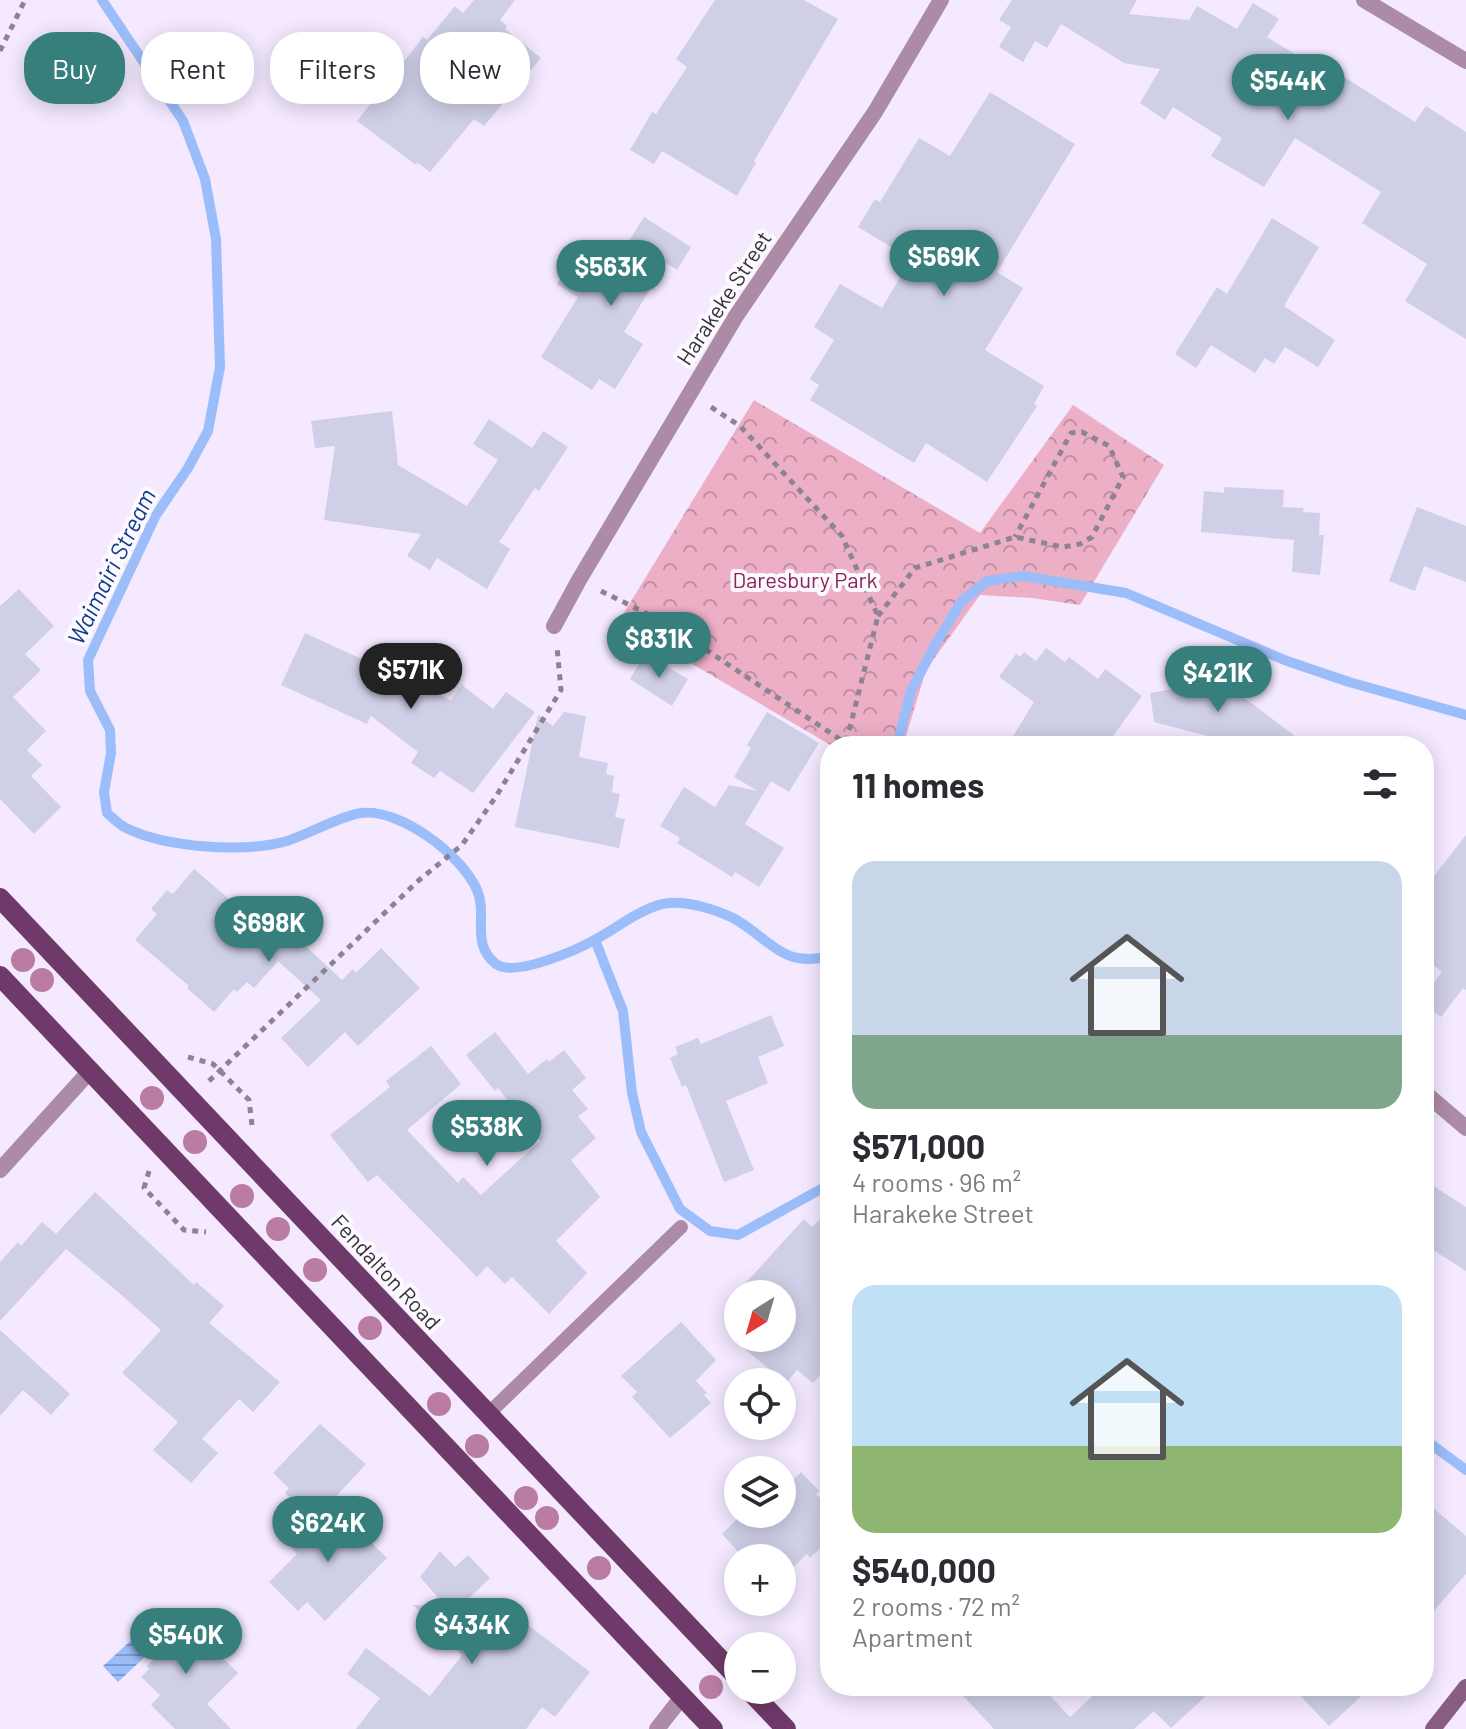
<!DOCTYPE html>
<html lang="en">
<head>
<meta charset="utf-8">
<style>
  :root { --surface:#fff; --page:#f7f7f7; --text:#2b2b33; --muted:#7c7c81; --accent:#377f7d }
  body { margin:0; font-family:Barlow,sans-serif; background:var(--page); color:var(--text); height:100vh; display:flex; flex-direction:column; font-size:30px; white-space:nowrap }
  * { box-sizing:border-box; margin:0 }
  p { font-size:26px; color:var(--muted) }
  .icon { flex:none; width:44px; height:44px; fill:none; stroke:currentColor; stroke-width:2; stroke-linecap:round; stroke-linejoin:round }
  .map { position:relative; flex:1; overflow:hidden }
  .side { position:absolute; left:820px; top:736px; width:614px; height:960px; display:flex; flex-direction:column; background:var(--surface); border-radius:32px; box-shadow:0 4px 20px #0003 }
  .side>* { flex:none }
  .banner { position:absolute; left:24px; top:32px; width:676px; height:72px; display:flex; gap:16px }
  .needle { width:52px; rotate:217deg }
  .buttons { position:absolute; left:724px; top:1280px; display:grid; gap:16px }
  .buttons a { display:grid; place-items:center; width:72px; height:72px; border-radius:50%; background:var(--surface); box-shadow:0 4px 20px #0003; font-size:40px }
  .price { position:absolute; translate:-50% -68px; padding:0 18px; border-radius:28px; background:var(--accent); color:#fff; font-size:26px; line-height:52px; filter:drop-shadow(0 2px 4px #0008) }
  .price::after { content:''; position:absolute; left:50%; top:48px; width:24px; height:18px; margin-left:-12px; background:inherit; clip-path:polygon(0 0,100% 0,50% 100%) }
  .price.on { background:#222; color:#fff }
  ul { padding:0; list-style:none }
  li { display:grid; align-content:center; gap:16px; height:424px; padding:0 32px }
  li span { display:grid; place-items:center; height:248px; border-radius:24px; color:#555 }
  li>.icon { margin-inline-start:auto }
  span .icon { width:144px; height:144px; fill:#fffc; stroke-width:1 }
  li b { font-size:34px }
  h2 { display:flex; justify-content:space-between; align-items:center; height:96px; padding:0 32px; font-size:34px }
  .chip { padding:0 28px; border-radius:32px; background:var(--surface); box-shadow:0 4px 20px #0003; font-size:28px; line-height:72px }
  .chip.on { background:var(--accent); color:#fff }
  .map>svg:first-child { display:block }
  .park { fill:url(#park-crowns) }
  .water { fill:url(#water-rules) }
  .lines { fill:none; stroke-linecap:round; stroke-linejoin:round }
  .stream { stroke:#9bbdfa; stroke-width:10 }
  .building { fill:#cfcfe7 }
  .path { stroke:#8c8493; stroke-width:5; stroke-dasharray:6 6; stroke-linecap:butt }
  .service { stroke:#ab8ba6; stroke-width:14 }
  .minor { stroke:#ab8ba6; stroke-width:16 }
  .secondary { stroke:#885c83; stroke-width:16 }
  .primary { stroke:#6f3969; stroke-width:20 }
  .tree { fill:#ba7ca3 }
  .labels { text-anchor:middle; stroke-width:8; stroke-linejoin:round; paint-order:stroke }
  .street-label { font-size:22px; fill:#36323b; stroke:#fcfaff }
  .park-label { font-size:22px; fill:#8b2257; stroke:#fcfaff }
  .water-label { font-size:24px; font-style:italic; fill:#0e3a8e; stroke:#fcfaff }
</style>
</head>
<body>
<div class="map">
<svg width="1466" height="1729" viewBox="0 0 1466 1729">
  <defs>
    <pattern id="park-crowns" width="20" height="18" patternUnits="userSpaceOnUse" patternTransform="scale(2)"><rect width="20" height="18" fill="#ecafc6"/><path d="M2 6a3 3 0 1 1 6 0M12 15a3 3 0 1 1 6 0" fill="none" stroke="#c08fa2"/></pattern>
    <pattern id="water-rules" width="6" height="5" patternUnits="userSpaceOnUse" patternTransform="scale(2)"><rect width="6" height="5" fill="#9bbdfa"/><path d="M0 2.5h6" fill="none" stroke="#7f9acc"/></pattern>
  </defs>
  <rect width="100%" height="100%" fill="#f4e9ff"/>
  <path class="park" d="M754,400L980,533L1073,405L1164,465L1080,605L1032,598L980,595L926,670L903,746H832L619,621Z"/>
  <path class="water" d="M137,1635L151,1651L118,1682L103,1666Z"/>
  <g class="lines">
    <g class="stream">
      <path d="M102,0L183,121L205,179L216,239L220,367L208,431L188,468L156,515L88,660L90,691L110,730L111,753L104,792L107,813C113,818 119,825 126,828C167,848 244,853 287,841C309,834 340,816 361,813C400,808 462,855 477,890C488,915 470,944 496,964C515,978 579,949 598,938C618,927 646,905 669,903C688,901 717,910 733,918C770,938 781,969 830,956"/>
      <path d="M897,746L911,691L935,645L961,602L987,581L1023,576L1126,593L1287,661L1349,682L1466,715"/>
      <path d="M595,940L623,1011L632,1093L641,1132L680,1209L710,1231L738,1235L830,1184"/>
      <path d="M1424,1439L1466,1470"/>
    </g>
  </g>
  <g class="building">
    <path d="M474,0H515L500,20L507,26L505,29L541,58L484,126L474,119L430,172L417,162L416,165L357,121L423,37L427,40L455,6L463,13Z"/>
    <path d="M715,0H804L838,19L754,161L756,163L737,196L662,151L654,164L630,150L652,112L656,114L687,67L676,59Z"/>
    <path d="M1012,0H1137L1129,14L1189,20L1197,6L1237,29L1253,3L1279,19L1267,37L1312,65L1316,59L1415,122L1426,106L1466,132V339L1405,301L1427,264L1362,223L1381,192L1295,138L1264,187L1211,156L1222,138L1173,107L1165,120L1140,103L1160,69L1124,63L1061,24L1047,48L1035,41L1023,62L999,47L1011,27L999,20Z"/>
    <path d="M990,92L1075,144L997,272L1023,288L985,350L1044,386L1034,404L1037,406L987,482L926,443L914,463L810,400L819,385L810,379L834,340L814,327L840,284L882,308L911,259L858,227L875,199L880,202L919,138L950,156Z"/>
    <path d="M644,217L691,247L677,270L666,263L624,332L643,344L615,389L599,379L592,390L541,357L578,297L557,284L572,259L605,279Z"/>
    <path d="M1272,218L1319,247L1284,306L1335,340L1318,367L1285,347L1274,364L1265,358L1255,373L1211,345L1196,368L1175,354L1217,287L1227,294Z"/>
    <path d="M392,411L398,465L467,506L498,460L473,444L489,419L532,448L543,431L568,447L539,491L535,488L499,542L510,549L487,589L437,558L430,570L407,556L421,534L324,520L335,446L315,448L311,421Z"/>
    <path d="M1224,487L1284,490L1283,507L1304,508L1303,512L1320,513L1319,535H1324L1320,575L1292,572L1294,540L1201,532L1204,491L1224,493Z"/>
    <path d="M1417,507L1466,526V582L1424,566L1415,591L1389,581Z"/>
    <path d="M19,589L54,626L25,654L41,670L13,697L46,731L27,750L42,765L31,776L61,807L34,834L0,799V606Z"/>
    <path d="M305,633L451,700L462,685L493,709L506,692L535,712L473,793L440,771L434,778L411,763L418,752L371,716L367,724L281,685Z"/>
    <path d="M1046,648L1065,662L1069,657L1098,679L1105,669L1142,696L1106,746H1007L1034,702L999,677L1016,654L1020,657L1024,652L1036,661Z"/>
    <path d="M645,654L688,679L672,706L630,679Z"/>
    <path d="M1198,669L1223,688L1226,684L1308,746H1244L1233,738L1230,742L1154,722L1150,693L1184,687Z"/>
    <path d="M564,712L586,716L579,757L608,763L606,774L614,776L612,792L620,794L615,817L625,819L619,848L515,827L538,715L553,726Z"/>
    <path d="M767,712L819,743L789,792L771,781L745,824L784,848L759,887L735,872L732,877L677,843L680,838L660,826L684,787L715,807L729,785L758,791L734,777L751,748L747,745Z"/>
    <path d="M1466,835V990L1463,988L1441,1017L1424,1004V995L1442,972L1424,958V889Z"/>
    <path d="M194,869L262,927L289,897L314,921L298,939L342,980L353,969L356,973L381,948L420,988L358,1046L345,1032L308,1067L281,1038L321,1000L278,961L254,988L247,982L237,992L234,989L214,1012L187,988L189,986L135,940L157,914L151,909L167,890L173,894Z"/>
    <path d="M771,1015L784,1046L758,1057L768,1083L726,1101L754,1170L724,1182L686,1085L682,1087L670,1058L678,1054L675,1047L698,1038L701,1044Z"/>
    <path d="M495,1032L528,1074L547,1059L549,1062L564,1050L586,1078L572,1090L588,1109L578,1116L596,1138L571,1160L600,1197L556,1241L587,1273L549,1314L512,1277L505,1284L487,1266L477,1277L377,1175L368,1182L330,1135L390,1087L386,1081L431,1046L461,1084L407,1130L458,1183L463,1177L481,1195L540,1141L498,1088L495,1091L466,1055Z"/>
    <path d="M1424,1180L1466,1207V1271L1424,1244Z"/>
    <path d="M95,1192L194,1285L196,1282L224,1306L209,1323L280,1382L253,1412L239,1399L202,1439L218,1453L191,1483L153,1450L178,1422L122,1373L161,1330L117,1291L66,1249L0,1321V1262L18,1242L21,1246L42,1222L56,1234Z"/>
    <path d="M830,1209V1363L813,1383L797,1370L786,1383L740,1345L745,1338H782V1294H738V1303L732,1298L804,1219L812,1227Z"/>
    <path d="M681,1322L716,1360L696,1381L707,1393L704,1395L711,1403L670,1438L632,1397L637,1392L621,1376Z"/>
    <path d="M0,1330L70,1394L51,1415L23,1390L0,1416Z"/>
    <path d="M320,1424L366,1464L314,1520L285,1493L289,1488L273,1473Z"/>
    <path d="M801,1472L819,1491L816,1494L830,1508V1517L819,1528L830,1539L810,1558L807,1554L782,1578V1558H744L722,1534L742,1514H782V1491Z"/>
    <path d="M1424,1500L1466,1536V1574L1424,1622Z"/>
    <path d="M332,1504L387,1558L325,1621L307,1602L298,1611L269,1582L297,1554L290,1546Z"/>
    <path d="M440,1551L455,1567L468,1555L490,1578L458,1609L512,1613L590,1672L555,1717L542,1707L526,1729H356L380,1698L347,1674L366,1648L430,1696L462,1655L413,1605L447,1608L420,1577Z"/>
    <path d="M164,1608L195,1638L199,1634L238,1673L207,1704L231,1729H175L151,1705L160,1695L141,1677L149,1669L147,1666L164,1649L143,1628Z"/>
    <path d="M954,1686H1041L1070,1717L1103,1686H1217L1171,1728L1154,1711L1134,1729H994Z"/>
    <path d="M1291,1686H1372L1329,1726Z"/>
  </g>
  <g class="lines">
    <g class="path">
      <path d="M0,51L25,0"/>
      <path d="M711,407L740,426L842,536L878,616L846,743"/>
      <path d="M601,591L666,623L850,746"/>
      <path d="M878,616L915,568L1015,537L1063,547L1080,544L1092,537L1123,477L1109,446L1082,432L1071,433L1015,537"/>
      <path d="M188,1057L213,1064L249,1100L252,1125"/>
      <path d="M209,1081L418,881L462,845L495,798L561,690L557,647"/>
      <path d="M149,1171L144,1188L184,1230L206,1232"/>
    </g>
    <path class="service" d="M487,1415L681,1227"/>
    <g class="minor">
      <path d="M1364,0L1466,61"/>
      <path d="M554,626L579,580L736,316L875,112L941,0"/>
      <path d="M1424,1092L1466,1128"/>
      <path d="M0,1170L90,1071"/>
      <path d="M657,1729L682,1697"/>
    </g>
    <path class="secondary" d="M1433,1729L1466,1687"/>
    <g class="primary">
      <path d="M0,898L738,1678"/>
      <path d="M0,976L713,1729"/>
      <path d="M749,1690L786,1729"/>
    </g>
  </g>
  <g class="tree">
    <circle cx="23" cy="960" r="12"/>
    <circle cx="42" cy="980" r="12"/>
    <circle cx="152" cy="1098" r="12"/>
    <circle cx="195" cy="1142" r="12"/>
    <circle cx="242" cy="1196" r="12"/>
    <circle cx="278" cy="1229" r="12"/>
    <circle cx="315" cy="1270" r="12"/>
    <circle cx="370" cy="1328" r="12"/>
    <circle cx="439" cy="1404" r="12"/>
    <circle cx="477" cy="1446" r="12"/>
    <circle cx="526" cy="1498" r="12"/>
    <circle cx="547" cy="1518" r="12"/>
    <circle cx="599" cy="1568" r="12"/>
    <circle cx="711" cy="1687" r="12"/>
  </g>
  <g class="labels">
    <g class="street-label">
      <text transform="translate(724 298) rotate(-57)" y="8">Harakeke Street</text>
      <text transform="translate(386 1272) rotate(47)" y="8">Fendalton Road</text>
    </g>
    <g class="park-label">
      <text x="805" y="588">Daresbury Park</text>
    </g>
    <g class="water-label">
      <text transform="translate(112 567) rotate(-64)" y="8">Waimairi Stream</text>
    </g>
  </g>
</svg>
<div class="buttons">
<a><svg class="needle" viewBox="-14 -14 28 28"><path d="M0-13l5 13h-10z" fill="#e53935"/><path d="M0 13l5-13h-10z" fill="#7c7c81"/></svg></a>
<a><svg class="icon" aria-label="locate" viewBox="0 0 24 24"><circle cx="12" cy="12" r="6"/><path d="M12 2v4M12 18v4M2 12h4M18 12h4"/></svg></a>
<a><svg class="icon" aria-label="layers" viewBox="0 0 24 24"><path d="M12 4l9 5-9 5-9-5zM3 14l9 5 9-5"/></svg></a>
<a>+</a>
<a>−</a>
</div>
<b class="price" style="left:1288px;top:122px">$544K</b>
<b class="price" style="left:944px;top:298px">$569K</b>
<b class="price" style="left:611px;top:308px">$563K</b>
<b class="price" style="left:659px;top:680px">$831K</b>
<b class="price on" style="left:411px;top:711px">$571K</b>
<b class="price" style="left:1218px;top:714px">$421K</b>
<b class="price" style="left:269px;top:964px">$698K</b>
<b class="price" style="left:487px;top:1168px">$538K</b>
<b class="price" style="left:328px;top:1564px">$624K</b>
<b class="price" style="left:472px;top:1666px">$434K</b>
<b class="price" style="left:186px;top:1676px">$540K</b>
<div class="banner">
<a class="chip on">Buy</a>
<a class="chip">Rent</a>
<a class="chip">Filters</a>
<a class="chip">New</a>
</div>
<section class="side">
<h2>11 homes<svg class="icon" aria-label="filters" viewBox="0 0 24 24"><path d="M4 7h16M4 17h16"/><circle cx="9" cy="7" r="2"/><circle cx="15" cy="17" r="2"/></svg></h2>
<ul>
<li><span style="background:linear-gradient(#c9d6e8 70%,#7fa58c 0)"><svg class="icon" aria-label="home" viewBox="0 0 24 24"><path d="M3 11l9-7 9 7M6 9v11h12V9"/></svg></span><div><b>$571,000</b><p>4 rooms · 96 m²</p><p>Harakeke Street</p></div></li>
<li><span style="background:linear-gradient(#bfe0f5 65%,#8fb573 0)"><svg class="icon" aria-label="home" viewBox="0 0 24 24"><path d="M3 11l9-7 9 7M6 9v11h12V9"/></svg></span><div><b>$540,000</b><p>2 rooms · 72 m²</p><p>Apartment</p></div></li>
</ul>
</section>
</div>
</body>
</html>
